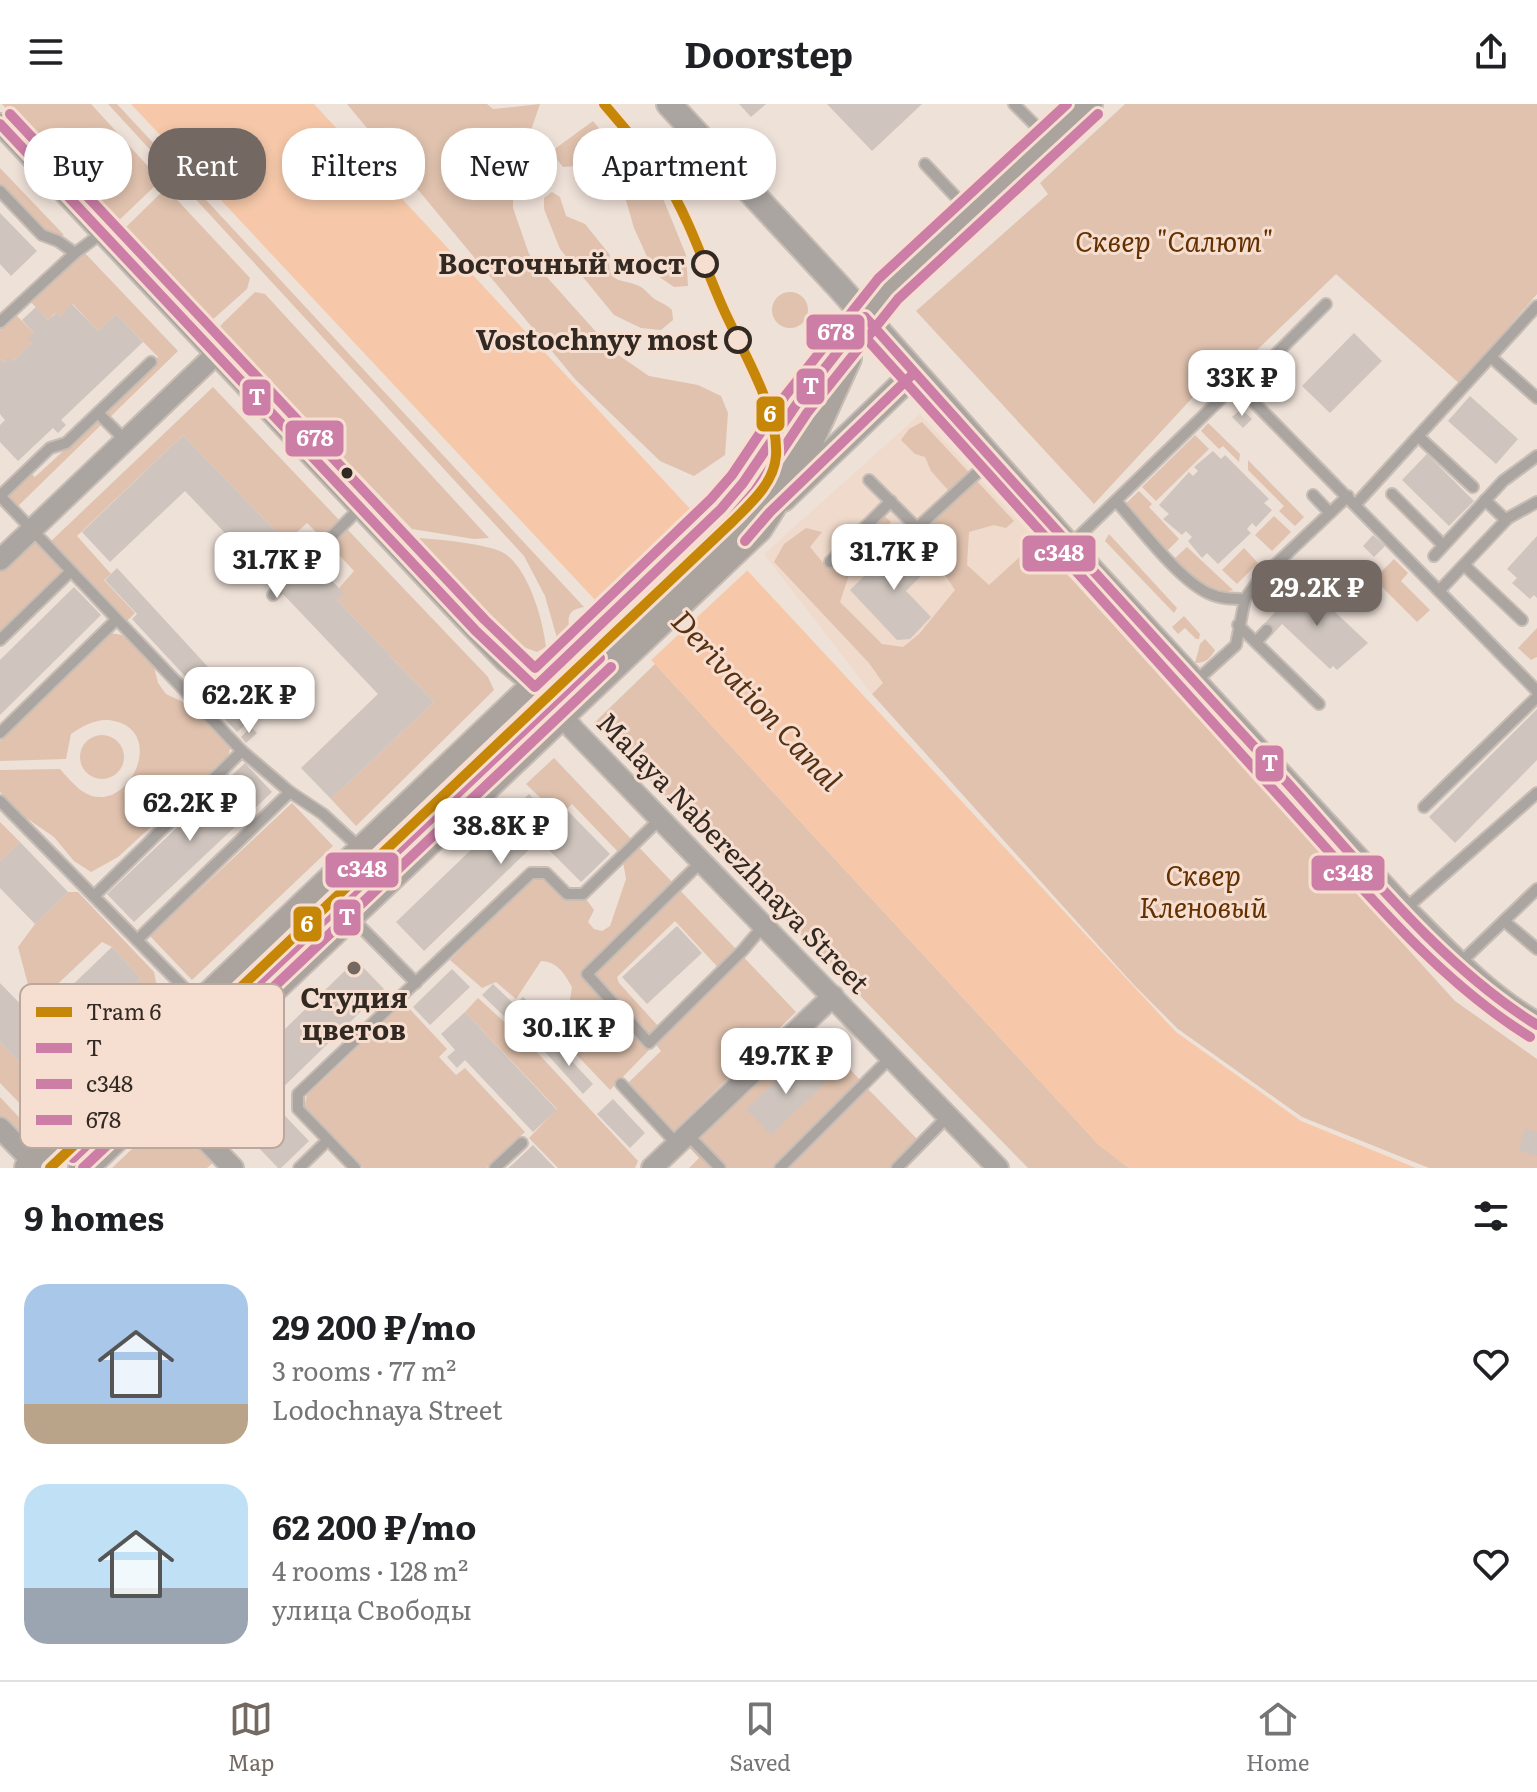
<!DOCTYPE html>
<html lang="en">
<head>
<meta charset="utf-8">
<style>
  :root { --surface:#fff; --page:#f2f2f2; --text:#202124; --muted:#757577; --line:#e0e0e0; --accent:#746962 }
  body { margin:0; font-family:Literata,serif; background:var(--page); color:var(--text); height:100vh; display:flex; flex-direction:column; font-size:30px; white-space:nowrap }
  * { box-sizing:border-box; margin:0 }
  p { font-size:26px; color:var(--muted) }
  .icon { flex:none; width:44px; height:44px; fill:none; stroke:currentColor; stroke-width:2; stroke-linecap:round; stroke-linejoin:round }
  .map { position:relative; height:1064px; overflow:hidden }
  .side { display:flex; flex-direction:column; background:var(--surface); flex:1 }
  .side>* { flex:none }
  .hud { position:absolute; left:24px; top:24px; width:800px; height:72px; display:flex; gap:16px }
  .price { position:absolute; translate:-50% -68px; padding:0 18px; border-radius:16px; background:#fff; color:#222; font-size:26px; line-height:52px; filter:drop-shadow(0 2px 4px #0008) }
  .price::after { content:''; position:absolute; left:50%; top:48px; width:24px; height:18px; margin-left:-12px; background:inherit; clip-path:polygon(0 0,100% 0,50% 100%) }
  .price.active { background:var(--accent); color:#fff }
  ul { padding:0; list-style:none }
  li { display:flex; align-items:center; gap:24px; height:200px; padding:0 24px }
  li span { display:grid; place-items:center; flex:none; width:224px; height:160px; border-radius:24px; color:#555 }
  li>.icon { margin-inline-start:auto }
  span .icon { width:96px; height:96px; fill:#fffc; stroke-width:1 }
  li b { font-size:34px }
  h2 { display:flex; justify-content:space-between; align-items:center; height:96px; padding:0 24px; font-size:34px }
  .pill { padding:0 28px; border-radius:32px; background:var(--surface); box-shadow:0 4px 12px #0003; font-size:28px; line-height:72px }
  .pill.active { background:var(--accent); color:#fff }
  header { display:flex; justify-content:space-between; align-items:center; height:104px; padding:0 24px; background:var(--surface); font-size:36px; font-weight:700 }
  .tab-bar { display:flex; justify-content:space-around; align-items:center; height:112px; border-top:2px solid var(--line); background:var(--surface); font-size:22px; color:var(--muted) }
  .tab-bar a { display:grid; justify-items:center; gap:4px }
  .tab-bar .active { color:var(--accent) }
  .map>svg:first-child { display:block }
  .built { fill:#f0dacb }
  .green { fill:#e0c2ae }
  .water { fill:#f6c8a9 }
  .pier { fill:#eee1d8 }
  .building { fill:#cfc5be }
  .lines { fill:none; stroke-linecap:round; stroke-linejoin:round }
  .service-casing { stroke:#c7bdb5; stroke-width:14 }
  .minor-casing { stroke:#c7bdb5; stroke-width:24 }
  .tertiary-casing { stroke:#c7bdb5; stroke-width:28 }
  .secondary-casing { stroke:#c7bdb5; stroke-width:32 }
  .service { stroke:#aba5a1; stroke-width:10 }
  .minor { stroke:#aba5a1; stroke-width:20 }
  .tertiary { stroke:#aba5a1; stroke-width:24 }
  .secondary { stroke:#aba49e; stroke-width:28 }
  .bus-1-casing { stroke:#f6dfd0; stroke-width:16 }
  .bus-2-casing { stroke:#f6dfd0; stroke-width:16 }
  .bus-3-casing { stroke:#f6dfd0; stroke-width:16 }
  .bus-1 { stroke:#cc7ea6; stroke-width:10 }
  .bus-2 { stroke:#cc7ea6; stroke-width:10 }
  .bus-3 { stroke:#cc7ea6; stroke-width:10 }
  .tram-1-casing { stroke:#f6dfd0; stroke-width:16 }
  .tram-1 { stroke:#c68709; stroke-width:10 }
  .stop-dot { fill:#f6dfd0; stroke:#322923; stroke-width:4 }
  .bus-dot { fill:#322923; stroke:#f6dfd0; stroke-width:3 }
  .poi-dot { fill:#746962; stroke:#f6dfd0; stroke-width:3 }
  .labels { text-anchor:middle; stroke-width:6; stroke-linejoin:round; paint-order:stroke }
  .park-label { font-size:28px; font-style:italic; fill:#653000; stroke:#f6dfd0 }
  .stop-label { font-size:28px; font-weight:bold; fill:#322923; stroke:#f6dfd0; text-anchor:end }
  .street-label { font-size:28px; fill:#322923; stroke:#f6dfd0 }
  .poi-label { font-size:28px; font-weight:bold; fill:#322923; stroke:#f6dfd0 }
  .water-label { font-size:30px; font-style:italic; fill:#583113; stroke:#f6dfd0 }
  .key { fill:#f6dfd0; stroke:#bba89c; stroke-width:2 }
  .key-label { font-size:22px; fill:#322923 }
  .line-badge { stroke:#f6dfd0; stroke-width:3 }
  .badge-label { font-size:22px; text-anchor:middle; font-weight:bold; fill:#fff }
</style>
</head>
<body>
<header><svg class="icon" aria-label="menu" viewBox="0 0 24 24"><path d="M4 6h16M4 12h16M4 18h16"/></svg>Doorstep<svg class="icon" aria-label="share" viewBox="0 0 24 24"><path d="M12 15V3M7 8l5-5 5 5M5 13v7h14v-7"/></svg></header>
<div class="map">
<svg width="1537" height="1064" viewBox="0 0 1537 1064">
  <rect width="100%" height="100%" fill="#eee1d8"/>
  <path class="built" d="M920,310L1037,437L872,590L764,450Z"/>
  <g class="green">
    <path d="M2,0H91L156,71L158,79L116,119H112Z"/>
    <path d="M108,0H117L584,503C572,505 567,509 569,522L557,534L545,492L524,452Z"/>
    <path d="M347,0H487L493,5L540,0L527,38L514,60L513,104L529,150L545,171L614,248L649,272L698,281L721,292L728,309L725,351L694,372L660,357L575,275Z"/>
    <path d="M1125,0H1537V190L1460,280L1336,170L1234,268L1219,265L1094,400L916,207L1048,90L1040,79Z"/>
    <path d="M593,17L623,53L658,82L686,151L688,182L674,183L655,170L634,124L616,62L610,56L588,51L578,62L563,63L554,52L556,44Z"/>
    <path d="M0,64L64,131L55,132L45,129L0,82Z"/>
    <path d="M166,84L250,174L247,185L211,217H207L122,127Z"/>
    <path d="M552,88L560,93L566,112L585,120L610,151C605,183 624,173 641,183C646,186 650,192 656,196C662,199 667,201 672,206L673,216L661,226L641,224L614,211L560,145L544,105V94Z"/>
    <path d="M82,146L178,247L108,315L102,309L158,253L116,210L98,227L73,200L59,213L55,209L48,216L29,196Z"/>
    <path d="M255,188L265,190L489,434L474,435L412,425L342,352L337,357L217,229L221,221Z"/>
    <circle cx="790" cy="206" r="18"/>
    <path d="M14,209L34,229L32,239L13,257L9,254L4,259L0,255V222Z"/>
    <path d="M213,283L342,419L324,436L307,419L286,438L183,331L77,432L111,470L104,476L135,509L124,520L48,440Z"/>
    <path d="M98,315L103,319L15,405L4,392L28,367L35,373Z"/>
    <path d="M922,318L1014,417L1006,424L994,421L969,428L967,461L989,481L1037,437L1455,897L1537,955V1064H1429L1302,1013L1178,925L1134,881L872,590L883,579L869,559L774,458L784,440L806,424L822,428L810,443L824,460L884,412L891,418L854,456L840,498L882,540L903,543L919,530L955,486L939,462L920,442L928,422L956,395L931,367L925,353L915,350L901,336L909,325Z"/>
    <path d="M1208,319L1240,350L1239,358L1223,342L1219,345L1201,327Z"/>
    <path d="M1195,331L1209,345L1156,397L1142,383Z"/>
    <path d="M1248,356L1304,413L1295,422L1279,407L1284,402L1248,366Z"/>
    <path d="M1139,387L1152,400L1149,403L1179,435L1166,448L1124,401Z"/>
    <path d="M1274,412L1291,428L1272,447L1255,431Z"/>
    <path d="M345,423L488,573L494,586L356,722L331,695L434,598L337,496L343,490L339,484L354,467L328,439Z"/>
    <path d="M31,427L70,468L0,536V456Z"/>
    <path d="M1109,430L1177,504L1174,509L1105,437Z"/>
    <path d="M409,434C426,433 488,440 502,448C528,462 543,516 546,543L537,548L518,541L514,545Z"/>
    <path d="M1187,443L1233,486C1210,495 1190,470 1174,455Z"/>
    <path d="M1244,444L1258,459L1237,480L1222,466Z"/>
    <path d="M1394,455L1408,469L1401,477L1430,506L1417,518L1374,475Z"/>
    <path d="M1184,512L1200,530L1199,535H1196L1185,524L1178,530L1172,523Z"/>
    <path d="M1537,524V553L1531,556L1518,544Z"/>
    <path d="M110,529L122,531L130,538L154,563L158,579L166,590L189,601L231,642L228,652L118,753L91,768L74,757L54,733L25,713L0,688V666L60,665C65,671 76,683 82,687C124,716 167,633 118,618C101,612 85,620 71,630L66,655L0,657V637Z"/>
    <path d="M1205,535L1215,546C1210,555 1205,559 1195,559L1200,540Z"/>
    <path d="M655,560L1098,1040L1129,1064H1028L594,619Z"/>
    <circle cx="102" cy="653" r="22"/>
    <path d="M554,654L796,908L672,1029L627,980L661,947L655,939L724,870L675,817L617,873L619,879L658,922L643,938L649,946L610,986L554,927L568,908L572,883C564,869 558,858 541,857L516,895L496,878L482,884L450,856L532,775L544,773L566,795H586L594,806L588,818L594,825L602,827L610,822L626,775L622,752L572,700L559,712L526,680Z"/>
    <path d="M292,699L333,742L192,876L150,832Z"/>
    <path d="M0,718L20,738L0,757Z"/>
    <path d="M68,788H78L154,868L160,898L37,1017L0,979V938L36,975L141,874L112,843L102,838L45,892L30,888L18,843L35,820Z"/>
    <path d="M478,894L534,945L638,1057L635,1064H558L529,1034L557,1005L465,908Z"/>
    <path d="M404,899L447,945L439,953L456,971L465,964L525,1028L487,1064H363L304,1003L307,991Z"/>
    <path d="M809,922L862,978L774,1064H689L699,1054L685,1039Z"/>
    <path d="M868,985L920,1038L893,1064H786Z"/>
    <path d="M0,993L30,1025L17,1037L0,1020Z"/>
    <path d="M172,1007L218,1054L207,1064H112Z"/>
  </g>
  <path class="water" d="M131,0H314L1176,928L1301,1017L1416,1064H1129L1098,1040L655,560Z"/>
  <path class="pier" d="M694,403L751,463L648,559L591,499Z"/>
  <g class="building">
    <path d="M739,0H766L751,13Z"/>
    <path d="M827,0H922L872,47Z"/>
    <path d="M590,56L611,60L606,82L586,78Z"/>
    <path d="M0,109L37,147L11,172L0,160Z"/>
    <path d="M72,200L98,227L116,210L143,238L61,316L66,321L58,329L53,324L18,357L0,338V321L5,316L0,310V255L4,259L9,253L13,257L32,239L28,235L34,229L22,216L36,203L48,216L56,209L59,213Z"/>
    <path d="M1354,229L1382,257L1330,309L1302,282Z"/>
    <path d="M1470,292L1518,335L1496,360L1448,317Z"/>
    <path d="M1241,305L1252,315L1243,324L1232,313Z"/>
    <path d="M183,331L286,438L291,434L339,484L344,490L337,496L434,598L331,695L301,664L378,590L185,387L110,458L82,428Z"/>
    <path d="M1213,347L1221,355L1225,351L1269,395L1264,399L1272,406L1256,423L1252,419L1247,425L1251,429L1218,460L1207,449L1202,454L1188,437L1192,433L1186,427L1182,431L1163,415L1169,410L1159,401L1189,368L1193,372L1198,367L1194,363Z"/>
    <path d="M1427,350L1474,397L1449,422L1402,376Z"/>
    <path d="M1373,431L1385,442L1374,453L1363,442Z"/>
    <path d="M1537,432V494L1534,491L1530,495L1512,479L1517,474L1507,465Z"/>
    <path d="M901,436L928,465L906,487L931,513L910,535L897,536L850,486Z"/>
    <path d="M117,464L254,613L237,628L132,515L137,510L105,476Z"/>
    <path d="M1303,478L1368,539L1337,566L1333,562L1330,565L1282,520L1272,531L1262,522Z"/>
    <path d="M74,483L101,511L0,611V556Z"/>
    <path d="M1537,605V656L1455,739L1429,713Z"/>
    <path d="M251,623L257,629L246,639L241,633Z"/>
    <path d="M245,659L272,688L134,818L107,790Z"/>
    <path d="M529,690L557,719L568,707L610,750L581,778L539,736L424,847L396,818Z"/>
    <path d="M20,738L68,788L35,820L0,784V757Z"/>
    <path d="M677,822L702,849L647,900L622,873Z"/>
    <path d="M112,843L141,874L36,975L0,938V879L36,916Z"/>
    <path d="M356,856L384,885L270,996L309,1037L281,1064H278L238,1022L249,1011L223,985Z"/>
    <path d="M452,865L470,883L430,921L413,903Z"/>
    <path d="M493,880L515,901L523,893L552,920L533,940L482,891Z"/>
    <path d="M465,908L557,1006L533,1028L465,956L457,964L447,953L455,946L441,930Z"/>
    <path d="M555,939L593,980L583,990L545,948Z"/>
    <path d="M800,953L825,979L771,1031L746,1005Z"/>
    <path d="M613,995L645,1029L630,1044L597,1010Z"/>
    <path d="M1525,1025L1537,1028V1052L1519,1047Z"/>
    <path d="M533,1041L555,1064H508L513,1060Z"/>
  </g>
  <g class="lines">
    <defs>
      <g id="service">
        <path d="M1014,0L1048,34"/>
        <path d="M925,60L970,108"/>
        <path d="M0,87L42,131L58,137L75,149"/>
        <path d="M0,218L75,149L102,129"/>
        <path d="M1492,254L1537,294"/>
        <path d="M151,258L66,339L50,344L0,392L242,647L290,688L323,710L361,745"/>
        <path d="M1241,285L1537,587"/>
        <path d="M98,309L126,337"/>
        <path d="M1419,333L1473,383"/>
        <path d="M869,376L917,424L991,356"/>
        <path d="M1392,390L1443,441"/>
        <path d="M1313,391L1330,409"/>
        <path d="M1485,396L1506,416"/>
        <path d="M1116,397C1140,423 1177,474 1208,489C1220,495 1233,495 1245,495"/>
        <path d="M1356,400L1537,202"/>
        <path d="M1069,442L1234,282L1241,285L1326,200"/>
        <path d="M1434,452L1503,377L1537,352"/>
        <path d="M310,454L360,404"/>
        <path d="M830,458L891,397"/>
        <path d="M1464,461L1522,516"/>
        <path d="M1439,487L1508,414L1537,398"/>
        <path d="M273,491L278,485"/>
        <path d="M1238,521L1319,600"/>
        <path d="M0,536L70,468"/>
        <path d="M1256,538L1267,526"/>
        <path d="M1196,577L1236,541L1245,495L1259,476L1348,392"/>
        <path d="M0,629L116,516"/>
        <path d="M0,697L200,900"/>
        <path d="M1424,703L1537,593"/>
        <path d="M702,757L587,870L649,939L743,846L764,821"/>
        <path d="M94,792L242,647"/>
        <path d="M1404,806L1537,689"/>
        <path d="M350,812L416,879"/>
        <path d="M1504,817L1537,845"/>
        <path d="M137,836L290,688"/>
        <path d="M1460,859L1537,785"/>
        <path d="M621,980L677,1040"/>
        <path d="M687,1030L720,1064"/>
        <path d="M299,1064L328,1036"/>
        <path d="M355,1064L298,1005V990L531,769H546L567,790H583L660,715"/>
        <path d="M495,1064L522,1039"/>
        <path d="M780,1064L891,953"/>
        <path d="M897,1064L948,1012"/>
      </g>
      <g id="minor">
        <path d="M0,20L475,526L504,556L543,589L574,626L998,1064"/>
        <path d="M0,456L216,250"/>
        <path d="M161,989L233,1064"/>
        <path d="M0,1024L39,1064"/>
        <path d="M652,1064L833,892"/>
      </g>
      <g id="tertiary">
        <path d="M669,0L840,184L1069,442L1404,806C1446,848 1486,892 1537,921"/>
        <path d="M783,395L914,269"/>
      </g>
      <g id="secondary">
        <path d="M29,1064L721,405L743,379L796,301L888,185L1088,0"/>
        <path d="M83,1064L758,424L800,357L847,254"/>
      </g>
    </defs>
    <use href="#service" class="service-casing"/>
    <use href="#minor" class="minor-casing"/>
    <use href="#tertiary" class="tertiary-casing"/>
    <use href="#secondary" class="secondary-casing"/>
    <use href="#service" class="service"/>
    <use href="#minor" class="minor"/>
    <use href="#tertiary" class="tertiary"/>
    <use href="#secondary" class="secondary"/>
    <defs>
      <g id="bus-1">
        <path d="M0,20L475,526L535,583L721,405L743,379L796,301L865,213C1002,367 1141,520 1281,672C1359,757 1438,860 1537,921"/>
        <path d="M745,437L770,408L914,269"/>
        <path d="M83,1064L611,563"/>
      </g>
      <g id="bus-2">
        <path d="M855,222C992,376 1130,529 1269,681C1349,767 1429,871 1530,933"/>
        <path d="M49,1064L731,415L755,387L807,309L898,195L1098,10"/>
      </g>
      <g id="bus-3">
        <path d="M10,10L485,516L535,564L711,395L732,371L785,292L878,175L1067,0"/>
        <path d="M73,1054L600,554"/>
      </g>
    </defs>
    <use href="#bus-1" class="bus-1-casing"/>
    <use href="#bus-2" class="bus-2-casing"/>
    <use href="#bus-3" class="bus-3-casing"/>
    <use href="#bus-1" class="bus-1"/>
    <use href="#bus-2" class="bus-2"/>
    <use href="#bus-3" class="bus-3"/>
    <defs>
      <path id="tram-1" d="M50,1064L733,417C751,399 774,379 776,352C779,305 742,247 723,204C704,161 690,116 665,76C647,49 625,25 604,0"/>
    </defs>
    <use href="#tram-1" class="tram-1-casing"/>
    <use href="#tram-1" class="tram-1"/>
  </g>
  <g class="stop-dot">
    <circle cx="705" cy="160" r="12"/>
    <circle cx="738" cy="236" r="12"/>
  </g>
  <circle class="bus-dot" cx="347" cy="369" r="7"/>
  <circle class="poi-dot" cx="354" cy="864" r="8"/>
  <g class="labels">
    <g class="park-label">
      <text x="1174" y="148">Сквер "Салют"</text>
      <text x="1203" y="782">Сквер<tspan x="1203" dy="32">Кленовый</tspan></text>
    </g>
    <g class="stop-label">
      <text x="685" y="170">Восточный мост</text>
      <text x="718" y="246">Vostochnyy most</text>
    </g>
    <g class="street-label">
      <text transform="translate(733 749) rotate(46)" y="10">Malaya Naberezhnaya Street</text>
    </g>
    <g class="poi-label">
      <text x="354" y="904">Студия<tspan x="354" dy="32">цветов</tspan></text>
    </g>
    <g class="water-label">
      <text transform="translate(756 597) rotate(47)" y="10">Derivation Canal</text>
    </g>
  </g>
  <rect x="20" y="880" width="264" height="164" rx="12" class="key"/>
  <rect x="36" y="903" width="36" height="10" fill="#c68709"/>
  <rect x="36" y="939" width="36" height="10" fill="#cc7ea6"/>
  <rect x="36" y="975" width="36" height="10" fill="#cc7ea6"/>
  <rect x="36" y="1011" width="36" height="10" fill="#cc7ea6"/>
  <g class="key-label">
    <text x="86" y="916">Tram 6</text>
    <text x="86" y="952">Т</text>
    <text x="86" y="988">с348</text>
    <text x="86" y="1024">678</text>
  </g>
  <g class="line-badge">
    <rect x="805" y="209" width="61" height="38" rx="8" fill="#cc7ea6"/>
    <rect x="795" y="263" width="31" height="39" rx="8" fill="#cc7ea6"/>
    <rect x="241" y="274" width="31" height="39" rx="8" fill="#cc7ea6"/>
    <rect x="755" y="291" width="31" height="38" rx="8" fill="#c68709"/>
    <rect x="284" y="315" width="61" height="39" rx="8" fill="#cc7ea6"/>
    <rect x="1021" y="430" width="76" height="39" rx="8" fill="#cc7ea6"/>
    <rect x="1254" y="640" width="31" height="39" rx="8" fill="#cc7ea6"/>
    <rect x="324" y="747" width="76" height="38" rx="8" fill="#cc7ea6"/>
    <rect x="1310" y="750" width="76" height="38" rx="8" fill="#cc7ea6"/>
    <rect x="332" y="794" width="30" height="39" rx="8" fill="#cc7ea6"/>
    <rect x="292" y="801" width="31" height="38" rx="8" fill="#c68709"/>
  </g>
  <g class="badge-label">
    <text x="836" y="236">678</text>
    <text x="811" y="290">Т</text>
    <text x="257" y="301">Т</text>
    <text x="770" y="318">6</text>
    <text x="315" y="342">678</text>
    <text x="1059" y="457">с348</text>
    <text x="1270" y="667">Т</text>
    <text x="362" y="773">с348</text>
    <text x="1348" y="777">с348</text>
    <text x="347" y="821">Т</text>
    <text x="307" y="828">6</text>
  </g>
</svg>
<b class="price" style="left:1242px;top:314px">33K ₽</b>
<b class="price" style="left:894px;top:488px">31.7K ₽</b>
<b class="price" style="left:277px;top:496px">31.7K ₽</b>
<b class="price active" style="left:1317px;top:524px">29.2K ₽</b>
<b class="price" style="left:249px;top:631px">62.2K ₽</b>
<b class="price" style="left:190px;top:739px">62.2K ₽</b>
<b class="price" style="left:501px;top:762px">38.8K ₽</b>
<b class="price" style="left:569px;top:964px">30.1K ₽</b>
<b class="price" style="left:786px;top:992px">49.7K ₽</b>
<div class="hud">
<a class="pill">Buy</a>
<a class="pill active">Rent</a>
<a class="pill">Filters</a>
<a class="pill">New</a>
<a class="pill">Apartment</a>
</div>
</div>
<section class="side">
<h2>9 homes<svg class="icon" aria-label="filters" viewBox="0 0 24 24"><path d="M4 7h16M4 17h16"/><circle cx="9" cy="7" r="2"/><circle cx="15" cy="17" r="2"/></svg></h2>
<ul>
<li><span style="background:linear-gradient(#a9c7e8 75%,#b9a48a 0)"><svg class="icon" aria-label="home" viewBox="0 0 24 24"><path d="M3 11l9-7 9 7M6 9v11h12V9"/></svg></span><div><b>29 200 ₽/mo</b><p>3 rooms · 77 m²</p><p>Lodochnaya Street</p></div><svg class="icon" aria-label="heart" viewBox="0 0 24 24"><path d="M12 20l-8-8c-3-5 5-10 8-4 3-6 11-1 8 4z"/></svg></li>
<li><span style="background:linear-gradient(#bfe0f5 65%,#9aa5b1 0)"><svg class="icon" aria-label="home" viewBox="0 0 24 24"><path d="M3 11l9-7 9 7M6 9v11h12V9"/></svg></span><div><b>62 200 ₽/mo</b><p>4 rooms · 128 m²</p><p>улица Свободы</p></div><svg class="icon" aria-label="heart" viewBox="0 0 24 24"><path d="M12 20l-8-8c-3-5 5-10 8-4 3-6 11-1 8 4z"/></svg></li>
</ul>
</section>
<nav class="tab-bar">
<a class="active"><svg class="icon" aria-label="map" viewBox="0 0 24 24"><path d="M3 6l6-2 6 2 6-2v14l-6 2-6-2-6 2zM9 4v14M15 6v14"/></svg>Map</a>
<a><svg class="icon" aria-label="saved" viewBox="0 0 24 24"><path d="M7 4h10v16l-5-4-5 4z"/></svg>Saved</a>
<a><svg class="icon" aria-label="home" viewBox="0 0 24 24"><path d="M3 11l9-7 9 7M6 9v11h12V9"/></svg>Home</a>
</nav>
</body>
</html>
